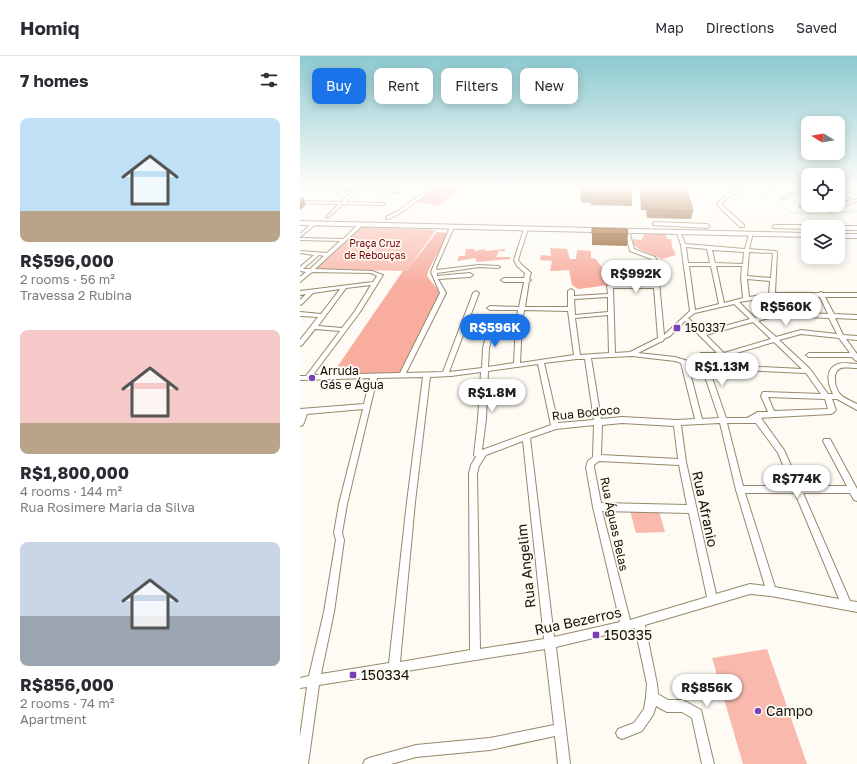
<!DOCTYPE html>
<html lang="en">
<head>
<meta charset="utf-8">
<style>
  :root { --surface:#fff; --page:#f7f7f7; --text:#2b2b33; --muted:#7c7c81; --line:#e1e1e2; --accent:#1a73e8 }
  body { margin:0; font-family:"Golos Text",sans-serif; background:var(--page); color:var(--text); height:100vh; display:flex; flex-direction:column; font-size:15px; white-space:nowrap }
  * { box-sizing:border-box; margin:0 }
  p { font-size:13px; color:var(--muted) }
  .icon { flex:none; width:22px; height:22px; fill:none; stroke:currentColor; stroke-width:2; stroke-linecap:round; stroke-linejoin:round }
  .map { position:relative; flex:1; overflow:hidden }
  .sheet { display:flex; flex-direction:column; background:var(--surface); width:300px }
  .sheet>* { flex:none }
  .banner { position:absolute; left:12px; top:12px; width:380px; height:36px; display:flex; gap:8px }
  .needle { width:26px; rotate:281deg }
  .controls { position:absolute; left:501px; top:60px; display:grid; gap:8px }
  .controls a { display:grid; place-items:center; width:44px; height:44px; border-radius:8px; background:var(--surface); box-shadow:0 2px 10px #0003; font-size:20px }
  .price { position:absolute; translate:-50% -34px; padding:0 9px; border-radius:14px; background:#fff; color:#222; font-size:13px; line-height:26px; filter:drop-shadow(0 1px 2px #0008) }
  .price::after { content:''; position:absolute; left:50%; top:24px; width:12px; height:9px; margin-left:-6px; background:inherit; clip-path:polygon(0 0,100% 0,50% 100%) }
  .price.active { background:var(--accent); color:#fff }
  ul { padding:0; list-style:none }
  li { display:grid; align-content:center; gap:8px; height:212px; padding:0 20px }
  li span { display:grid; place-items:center; height:124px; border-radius:8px; color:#555 }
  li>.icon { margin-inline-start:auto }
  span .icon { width:72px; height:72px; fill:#fffc; stroke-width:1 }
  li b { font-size:17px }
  h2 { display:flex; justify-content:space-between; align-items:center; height:48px; padding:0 20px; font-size:17px }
  .tag { padding:0 14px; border-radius:8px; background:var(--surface); box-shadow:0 2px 10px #0003; font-size:14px; line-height:36px }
  .tag.active { background:var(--accent); color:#fff }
  header { display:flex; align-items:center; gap:24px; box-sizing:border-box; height:56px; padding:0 20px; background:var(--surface); border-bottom:1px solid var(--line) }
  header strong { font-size:19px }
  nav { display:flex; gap:22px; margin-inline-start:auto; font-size:14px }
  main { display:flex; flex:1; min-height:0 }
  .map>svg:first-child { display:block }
  .green { fill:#f9b9ad }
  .forest { fill:#f8ad9f }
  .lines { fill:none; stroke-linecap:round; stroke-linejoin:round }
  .stream { stroke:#a3ecab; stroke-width:1 }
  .minor-casing { stroke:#968969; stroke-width:2 }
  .highway-casing { stroke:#968969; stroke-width:2 }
  .minor { fill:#fff; fill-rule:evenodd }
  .highway { fill:#fff; fill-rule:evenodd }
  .wall { fill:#8c531c }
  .shaded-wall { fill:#724317 }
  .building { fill:#a36021; stroke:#724317 }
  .poi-dot { fill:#7a41b7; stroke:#fefbf4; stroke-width:1.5 }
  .labels { text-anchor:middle; stroke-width:3.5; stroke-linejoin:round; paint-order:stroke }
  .far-park-label { font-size:10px; fill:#750100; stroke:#fefbf4 }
  .poi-label { font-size:12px; fill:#161106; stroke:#fefbf4; text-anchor:start }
  .street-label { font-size:12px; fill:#161106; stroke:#fefbf4 }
  .near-street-label { font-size:14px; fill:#161106; stroke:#fefbf4 }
  .near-poi-label { font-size:14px; fill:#161106; stroke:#fefbf4; text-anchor:start }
</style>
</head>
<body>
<header>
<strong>Homiq</strong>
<nav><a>Map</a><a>Directions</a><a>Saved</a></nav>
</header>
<main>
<section class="sheet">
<h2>7 homes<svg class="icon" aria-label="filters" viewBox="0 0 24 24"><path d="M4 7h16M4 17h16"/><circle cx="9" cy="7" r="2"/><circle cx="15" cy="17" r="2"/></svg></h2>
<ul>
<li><span style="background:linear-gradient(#bfe0f5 75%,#b9a48a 0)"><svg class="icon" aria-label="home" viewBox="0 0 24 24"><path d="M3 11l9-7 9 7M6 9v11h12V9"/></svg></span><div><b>R$596,000</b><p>2 rooms · 56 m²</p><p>Travessa 2 Rubina</p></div></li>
<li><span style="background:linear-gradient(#f6c9c9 75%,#b9a48a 0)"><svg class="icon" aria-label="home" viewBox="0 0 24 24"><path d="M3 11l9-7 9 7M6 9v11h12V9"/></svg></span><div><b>R$1,800,000</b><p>4 rooms · 144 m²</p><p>Rua Rosimere Maria da Silva</p></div></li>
<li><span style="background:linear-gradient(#c9d6e8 60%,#9aa5b1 0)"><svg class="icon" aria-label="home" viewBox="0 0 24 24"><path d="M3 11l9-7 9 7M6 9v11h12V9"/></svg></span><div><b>R$856,000</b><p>2 rooms · 74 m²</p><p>Apartment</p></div></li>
</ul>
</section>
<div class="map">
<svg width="557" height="708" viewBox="0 0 557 708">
  <rect width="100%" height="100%" fill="#fefbf4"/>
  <g class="green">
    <path d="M60,171L136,174L106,215L13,213Z"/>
    <path d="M330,455H359L365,476L336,477Z"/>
    <path d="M467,593L507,708H443L412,602Z"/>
  </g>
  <g class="forest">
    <path d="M138,130H162L139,150L116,146Z"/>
    <path d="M137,176L149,177L129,213L127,220L140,237L101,317H33L103,215H106Z"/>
    <path d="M345,177L366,178L367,183H371L372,191L376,199L362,203L341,194L333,189L332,183L341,184Z"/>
    <path d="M250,192L267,193L270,203H276L277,194L291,195V202L296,203L306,217L309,229L278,233L272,229L269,214L250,215L252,205L240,204L241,199L251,200Z"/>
    <path d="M166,193H174L175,195L185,193L186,195L205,193V195H199L196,201H210V203L177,206L175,202L157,205L159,200H165Z"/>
  </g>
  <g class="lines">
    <path class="stream" d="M456,140L477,145L492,157L529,158L557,155"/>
    <defs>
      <g id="minor">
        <path d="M132,130H136C127,138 96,163 86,163V161L98,155Z"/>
        <path d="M431,130H436L443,132L447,130H451L425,143L421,148L444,169V171H440L422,154L417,148L423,141L439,133Z"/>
        <path d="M479,130H483L468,135L466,134Z"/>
        <path d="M552,130H556L538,137V135Z"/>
        <path d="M57,131H59V133L100,134L102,135L100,136L57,135L46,146L83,147L85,148L83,149L43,148L28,162L26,161L39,148L0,147V145L41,146L53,135L0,134V132L55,133Z"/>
        <path d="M507,132H508V134L483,143L480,142Z"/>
        <path d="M538,139L554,144L557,143V145L530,156H528V154L550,145L538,141Z"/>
        <path d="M508,146V148L501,151L499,150Z"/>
        <path d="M12,167L16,168L0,181V178Z"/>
        <path d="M59,168L63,169L15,213L72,215L83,219L60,256L13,319L100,317L140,237L131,216L150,171L152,170L154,171L136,212L137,214L179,209L198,210L200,211L198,212L179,211L137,217V220L170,217L173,219L170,221L138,223L146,237L106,317L143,316L173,237L176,235L179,237L149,316L182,312L183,292L189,268L192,266L195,268L189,292L188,311L214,307L216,266L218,254H190L187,252L190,250L219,251L224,226H204L201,224L204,222H224L225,217L217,210L214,204L224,173L226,172L228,173L218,204L221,208L231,217L229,223L231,224L229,225L225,251H268V235L271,233L274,235V240L308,238L307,230L310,228H354L353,205L351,203L330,195L325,175L327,174L329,175L334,193L355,201L357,205L364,279L390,255L381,189L377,177L379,176L381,177L385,188L445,193L449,178L453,177L449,193L475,195L477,196L475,237H519L521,236L523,237H557V241H525L534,258L557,259V263L535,262L543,279L557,280V284L546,283L557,298V305L555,304L552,301H509L506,299L509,297H550L539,282L501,278L479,284L510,313L528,338H533C528,328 524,313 538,308C544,306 551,308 557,308V312C552,312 545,311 541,312C531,316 535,332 540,338C544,343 552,345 557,348V354L537,343H532L536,354L533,357L531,358L459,362H461L484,394L500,430H547L523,385L524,383H530L556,431L557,433V445L554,444L550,437H503L550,545L557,546V556L471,540L450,538L345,569L357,628L358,638L368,644H383L401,654L414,708H402L392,662L382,656H367L356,650L353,659L342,675L322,683L318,681L316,677L318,673L334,667L344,653L346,641L347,628L335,572L256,591L270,708H258L255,680L190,694L116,701L91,708H63L65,704L69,702L116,689L190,682L254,669L245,593L19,629L8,708H0V681L7,631L0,632V622L9,620L24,556L36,484L34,477L39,448L63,353L7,358L3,369L0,370V353L64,348L70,322L0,324V320H6L40,275L15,273L2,289L0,290V284L18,261L0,260V256L21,258L40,233L13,237L2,248L0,249V244L6,238L0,239V235L73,226L77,220L71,217L12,216L0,226V221L6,216L0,215V211L14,199L0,197V195L27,197L40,185L0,184V182L43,183ZM386,191L407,193L410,207H388ZM412,194L444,196L443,208L415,207ZM449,196L473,197L471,222L447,220ZM19,199L24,200L10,213H3ZM389,210H411L419,248L395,254ZM416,210H442L441,221L443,242L424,247ZM447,223L470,225L469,238L449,241ZM71,229L55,255L42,272L18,270L46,232ZM313,232H354L358,282L330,296L315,297ZM308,241V256L275,259L274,243ZM472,241H520L528,258L507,257L504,259L507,261L529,262L537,278L501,274L476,281L458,265L483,258V256L481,255L455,262L439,246ZM434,248L450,263L403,276L388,262L395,257ZM224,254L268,255L274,299L220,307L222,266ZM308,259L309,297L280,299L275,262ZM385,265L417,297H401L398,299L400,305H388L375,301L338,297L360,286L363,285L364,283L370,280ZM453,266L471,283L424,297L406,279ZM474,286L502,313L441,310L438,312L439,314L506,317L521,338L465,336H463L461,340L468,356H458L447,362H426L405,301H423ZM332,300L375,305L381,307L395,363L377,364L322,361L301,363L291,302ZM277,303H285L294,364L258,367L244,307ZM238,308L251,369L182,394L186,363L188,315ZM388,309H401L419,362L402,363ZM181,316L178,363L174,399L176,401L171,409L169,418L170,594L100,606L115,446L130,321L151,320ZM123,321L107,446L89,607L21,618L34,556L44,484L42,477L47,448L77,322ZM468,341L525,343L528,353L474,355ZM322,367L374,370L378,403L301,399L302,369ZM420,367L436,434L465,530L450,528L416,538L386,406L381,369ZM427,367H456L478,397L492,430H443ZM294,369L293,401L288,405L286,411L293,451L320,566L254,581L230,382L256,373ZM223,385L244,583L180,593L177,418L179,410L186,399ZM299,405L379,409L387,449L301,447L294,411V409ZM445,437H495L539,543L475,531ZM302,455L389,457L407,541L330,564Z"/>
      </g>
      <g id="highway">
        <path d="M0,165L508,177V181L0,169Z"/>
        <path d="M355,166L407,168L410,170L407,172L353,169V167Z"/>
        <path d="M475,169H508L511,171H508V173L473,172V170Z"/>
        <path d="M538,170H557V174H538V171H535Z"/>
        <rect x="538" y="178" width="19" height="4"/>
      </g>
    </defs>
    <use href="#minor" class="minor-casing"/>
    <use href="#highway" class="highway-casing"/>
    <use href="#minor" class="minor"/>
    <use href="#highway" class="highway"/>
  </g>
  <g class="wall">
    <path d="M282,130L332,145V150L291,149V147L281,146Z"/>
    <path d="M340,130L393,155L391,163L347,162L346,154H341L340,135Z"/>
    <path d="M292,172L328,178L327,190L292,189Z"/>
  </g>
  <path class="shaded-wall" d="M3,141L6,149L0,154V144Z"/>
  <g class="building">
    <path d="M282,130H331L332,145L291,144L292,141H281Z"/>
    <path d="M341,130H386L393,155L348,154L347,146H342Z"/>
    <path d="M292,172L327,173L328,178H292Z"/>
  </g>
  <linearGradient id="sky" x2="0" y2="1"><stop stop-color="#8ccad0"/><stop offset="0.57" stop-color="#fffdfa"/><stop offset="1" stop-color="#fffdfa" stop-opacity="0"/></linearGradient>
  <rect width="557" height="229" fill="url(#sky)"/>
  <g class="poi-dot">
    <rect x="373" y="268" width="8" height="8" rx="2"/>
    <circle cx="12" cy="322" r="4"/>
    <rect x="292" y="575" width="8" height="8" rx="2"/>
    <rect x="49" y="615" width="8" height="8" rx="2"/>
    <circle cx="458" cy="655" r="4"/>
  </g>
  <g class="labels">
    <g class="far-park-label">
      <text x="75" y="191">Praça Cruz<tspan x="75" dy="12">de Rebouças</tspan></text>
    </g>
    <g class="poi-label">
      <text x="385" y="276">150337</text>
      <text x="20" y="319">Arruda<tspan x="20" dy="14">Gás e Água</tspan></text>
    </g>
    <g class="street-label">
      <text transform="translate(286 357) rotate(-6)" y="4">Rua Bodoco</text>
      <text transform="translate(314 468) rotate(78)" y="4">Rua Águas Belas</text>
    </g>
    <g class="near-street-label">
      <text transform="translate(405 453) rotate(78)" y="5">Rua Afranio</text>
      <text transform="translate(226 510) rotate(-96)" y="5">Rua Angelim</text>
      <text transform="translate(278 565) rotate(-12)" y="5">Rua Bezerros</text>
    </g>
    <g class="near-poi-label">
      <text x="304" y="584">150335</text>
      <text x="61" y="624">150334</text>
      <text x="466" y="660">Campo</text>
    </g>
  </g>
</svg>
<div class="controls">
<a><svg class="needle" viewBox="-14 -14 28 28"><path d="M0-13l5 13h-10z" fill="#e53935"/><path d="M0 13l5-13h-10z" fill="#7c7c81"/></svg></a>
<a><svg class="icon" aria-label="locate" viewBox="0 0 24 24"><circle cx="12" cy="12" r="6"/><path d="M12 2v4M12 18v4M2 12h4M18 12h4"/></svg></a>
<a><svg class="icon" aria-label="layers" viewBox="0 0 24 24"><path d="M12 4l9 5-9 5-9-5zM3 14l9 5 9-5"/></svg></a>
</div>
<b class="price" style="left:336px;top:238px">R$992K</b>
<b class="price" style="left:486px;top:271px">R$560K</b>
<b class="price active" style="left:195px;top:292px">R$596K</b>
<b class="price" style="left:422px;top:331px">R$1.13M</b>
<b class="price" style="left:192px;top:357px">R$1.8M</b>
<b class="price" style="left:497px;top:443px">R$774K</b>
<b class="price" style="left:407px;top:652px">R$856K</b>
<div class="banner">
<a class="tag active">Buy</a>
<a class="tag">Rent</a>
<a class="tag">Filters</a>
<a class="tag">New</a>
</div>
</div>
</main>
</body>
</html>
